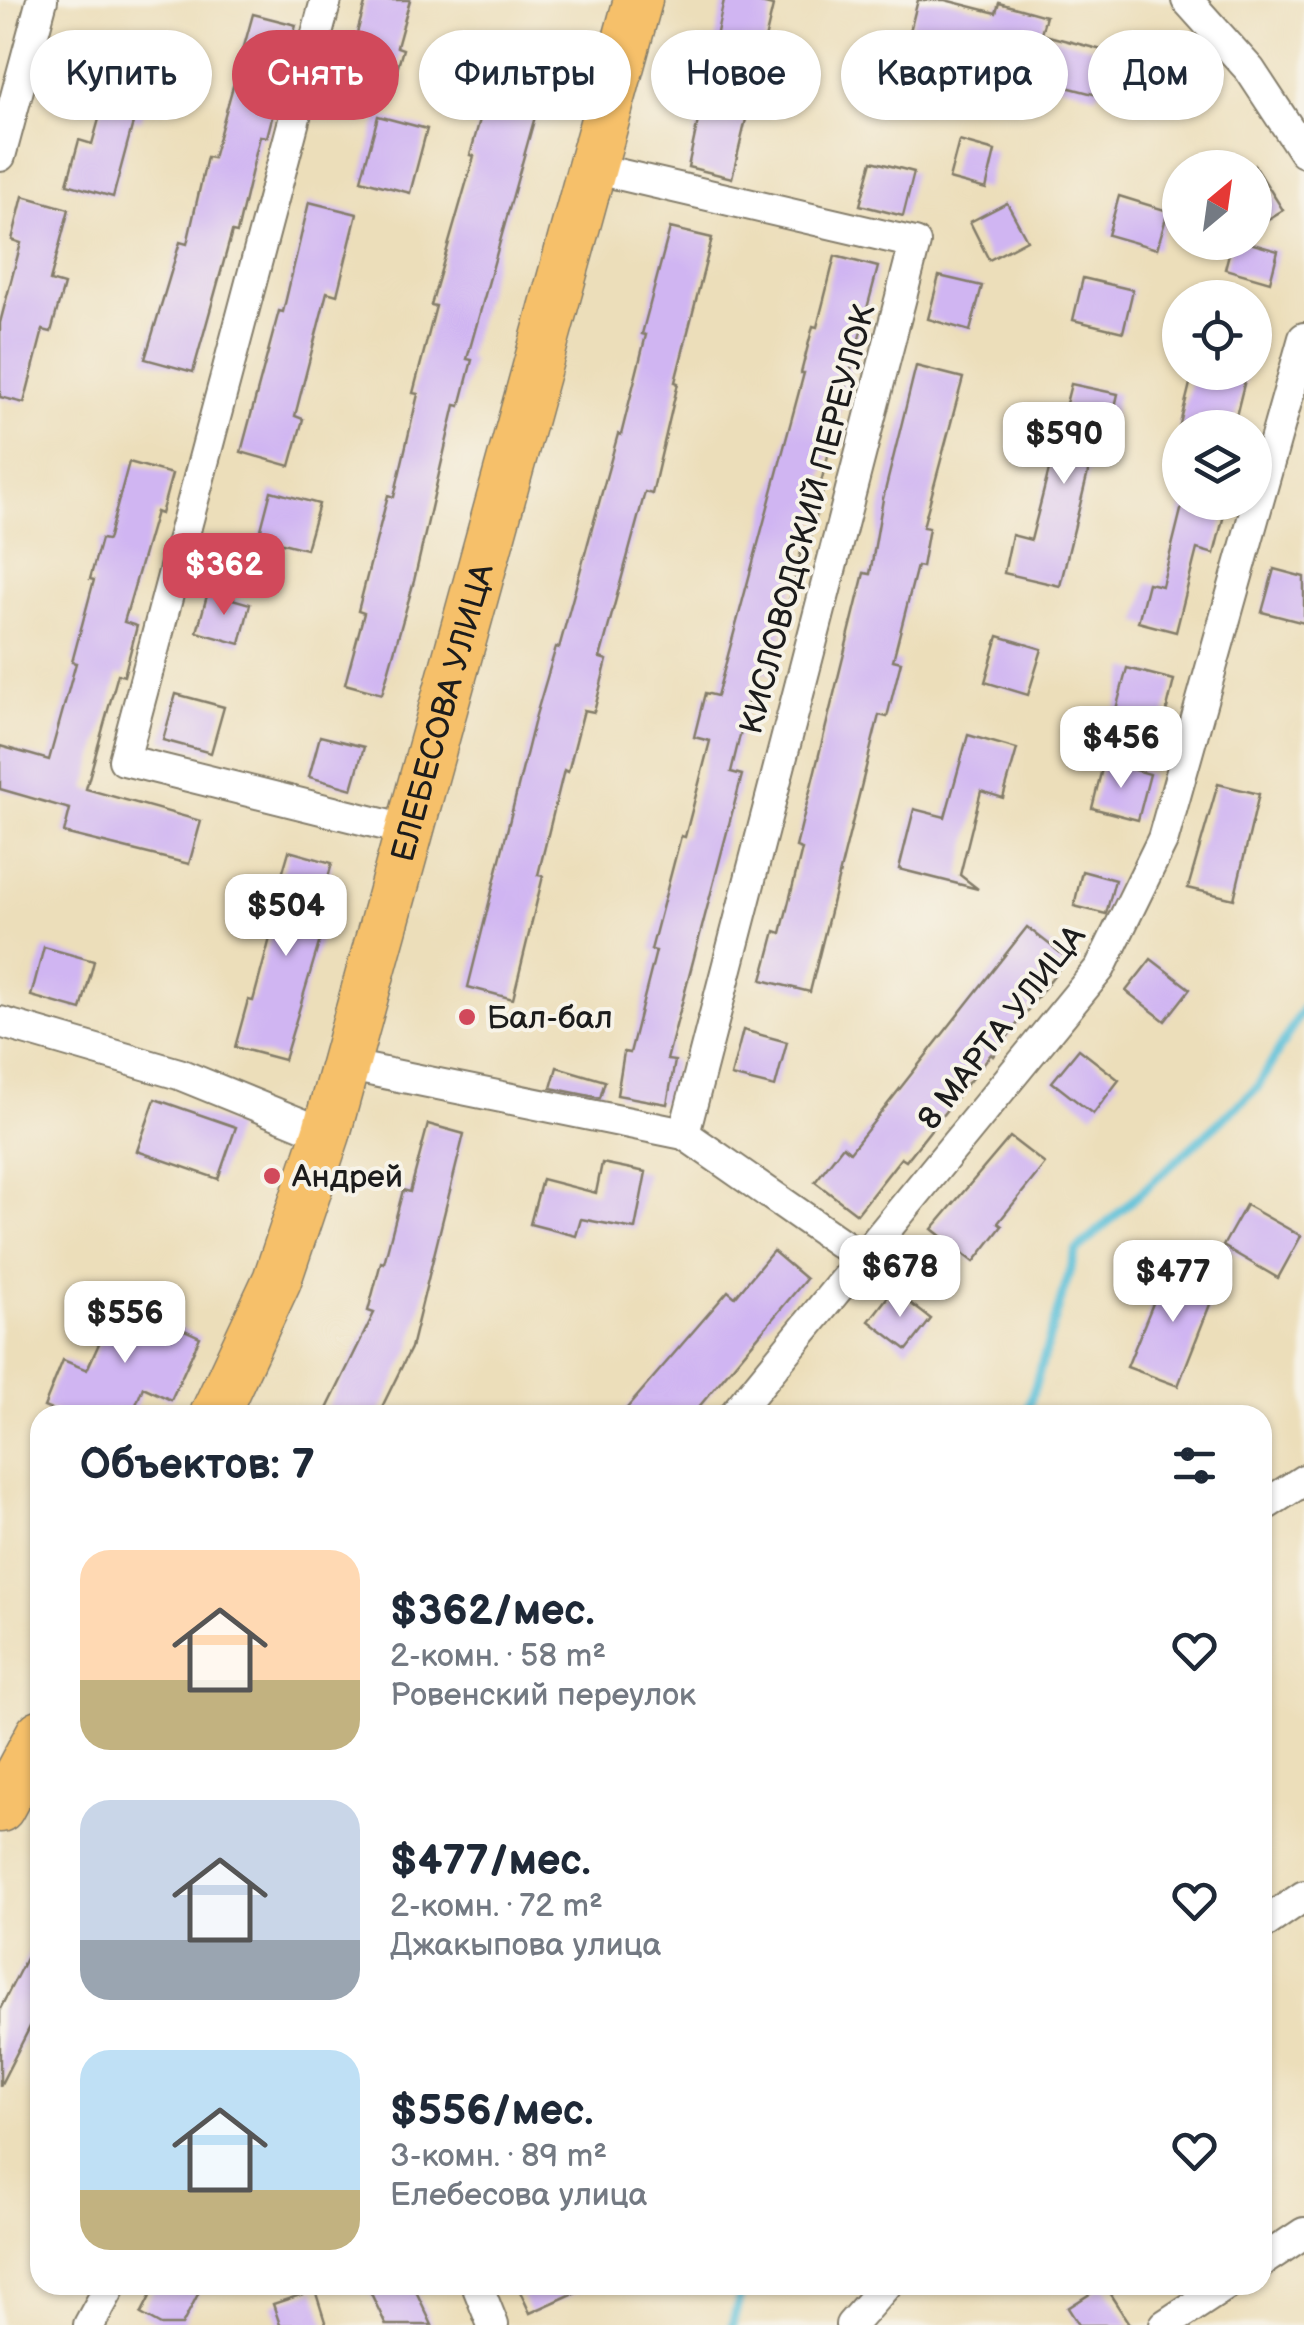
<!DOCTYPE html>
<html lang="ru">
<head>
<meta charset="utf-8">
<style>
  :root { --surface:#fff; --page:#f6f6f7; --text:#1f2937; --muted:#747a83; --accent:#d1495b }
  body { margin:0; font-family:"Balsamiq Sans",sans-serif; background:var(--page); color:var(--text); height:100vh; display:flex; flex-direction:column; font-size:38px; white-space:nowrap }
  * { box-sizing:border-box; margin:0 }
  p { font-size:32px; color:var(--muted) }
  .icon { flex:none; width:55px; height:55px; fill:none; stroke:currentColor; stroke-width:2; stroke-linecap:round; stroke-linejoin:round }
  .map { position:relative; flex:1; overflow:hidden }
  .panel { position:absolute; left:30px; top:1405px; width:1242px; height:890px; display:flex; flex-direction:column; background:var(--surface); border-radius:30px; box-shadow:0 2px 8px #0004 }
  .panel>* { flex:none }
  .top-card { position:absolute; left:30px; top:30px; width:1245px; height:90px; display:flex; gap:20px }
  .needle { width:65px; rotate:29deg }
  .buttons { position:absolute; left:1162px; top:150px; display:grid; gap:20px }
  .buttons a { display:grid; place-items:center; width:110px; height:110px; border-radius:50%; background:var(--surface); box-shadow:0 2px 8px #0004; font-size:50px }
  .price { position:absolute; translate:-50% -85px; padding:0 22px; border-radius:20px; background:#fff; color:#222; font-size:32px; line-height:65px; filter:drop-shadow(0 2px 5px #0008) }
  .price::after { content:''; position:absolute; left:50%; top:60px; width:30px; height:22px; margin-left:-15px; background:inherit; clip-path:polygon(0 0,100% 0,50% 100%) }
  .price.active { background:var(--accent); color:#fff }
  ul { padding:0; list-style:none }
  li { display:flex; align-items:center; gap:30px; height:250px; padding:0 50px }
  li span { display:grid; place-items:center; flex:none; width:280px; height:200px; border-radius:30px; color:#555 }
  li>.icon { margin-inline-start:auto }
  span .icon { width:120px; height:120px; fill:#fffc; stroke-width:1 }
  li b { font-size:42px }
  h2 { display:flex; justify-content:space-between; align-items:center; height:120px; padding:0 50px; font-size:42px }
  .tag { padding:0 35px; border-radius:45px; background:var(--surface); box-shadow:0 2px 8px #0004; font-size:35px; line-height:90px }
  .tag.active { background:var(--accent); color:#fff }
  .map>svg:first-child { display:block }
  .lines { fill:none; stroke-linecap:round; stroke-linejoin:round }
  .stream { stroke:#5abfd8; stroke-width:9 }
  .building { fill:#d0b5f2 }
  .minor-casing { stroke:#847d6b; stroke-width:34 }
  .primary-casing { stroke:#847d6b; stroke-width:51 }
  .minor { stroke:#fff; stroke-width:30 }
  .primary { stroke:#f6c06b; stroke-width:48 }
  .poi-dot { fill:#d1495b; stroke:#f7f3e8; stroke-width:4 }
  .labels { text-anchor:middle; stroke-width:8; stroke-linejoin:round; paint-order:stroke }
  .street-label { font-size:32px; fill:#1c1c1c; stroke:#f7f3e8 }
  .poi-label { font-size:32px; fill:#1c1c1c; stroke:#f7f3e8; text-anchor:start }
</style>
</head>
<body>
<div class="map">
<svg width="1304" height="2325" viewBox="0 0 1304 2325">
  <rect width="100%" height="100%" fill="#f7f3e8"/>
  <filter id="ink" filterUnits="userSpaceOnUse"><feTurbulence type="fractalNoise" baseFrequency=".01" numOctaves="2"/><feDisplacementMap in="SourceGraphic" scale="20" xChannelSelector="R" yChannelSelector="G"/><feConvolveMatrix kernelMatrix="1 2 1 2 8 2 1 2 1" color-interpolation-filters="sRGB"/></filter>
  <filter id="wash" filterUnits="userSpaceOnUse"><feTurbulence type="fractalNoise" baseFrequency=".0048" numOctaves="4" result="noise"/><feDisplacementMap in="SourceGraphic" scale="40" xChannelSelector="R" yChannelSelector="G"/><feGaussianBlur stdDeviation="2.25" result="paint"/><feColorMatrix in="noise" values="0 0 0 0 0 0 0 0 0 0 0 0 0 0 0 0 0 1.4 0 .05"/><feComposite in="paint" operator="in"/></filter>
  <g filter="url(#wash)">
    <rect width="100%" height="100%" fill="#ecdeba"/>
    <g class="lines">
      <g class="stream">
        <path d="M1026,1415L1076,1251L1257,1088L1304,1007"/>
        <path d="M732,2325L743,2285"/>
      </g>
    </g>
    <g id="blocks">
      <g class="building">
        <path d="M366,0H410L397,47L403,49L390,94L344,81Z"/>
        <path d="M724,0H748L773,6L732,178L688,167Z"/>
        <path d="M918,0H945L996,13L999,3L1046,16L1041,34L1144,61L1146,54L1189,65L1178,110L1098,90L1097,95L1055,84L1059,70L909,35Z"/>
        <path d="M253,14L296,25L267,137L260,136L237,233L232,232L193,372L145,359L180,242L187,244L207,157L213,158Z"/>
        <path d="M513,38L554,49L467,359L472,360L460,406L455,405L414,581L382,694L345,684L364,613L358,611L388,495L394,497L418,394L413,393L436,306L431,305L474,156L470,155L484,105L494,108Z"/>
        <path d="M112,73L151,83L141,121L134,119L113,197L67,184L79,140L92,144Z"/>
        <path d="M378,116L427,129L410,193L361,180Z"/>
        <path d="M959,141L995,151L986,189L949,179Z"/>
        <path d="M872,161L914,172L903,216L860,205Z"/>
        <path d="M1255,166L1283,210L1255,227Z"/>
        <path d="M23,196L69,209L50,281L64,285L51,332L43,330L24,403L0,397V323L21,243L12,240Z"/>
        <path d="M1119,196L1168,211L1157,249L1108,235Z"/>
        <path d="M309,202L357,214L337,295L327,292L295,416L303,419L290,466L241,452L279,311L283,312Z"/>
        <path d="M1007,203L1027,240L989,260L970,222Z"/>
        <path d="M670,228L712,238L675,382L678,383L652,494L645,492L600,658L607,660L594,712L584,710L568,772L564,770L538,875L543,876L513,999L468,987L536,715L556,647L559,648L618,434L621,435L646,335L642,334Z"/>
        <path d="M1232,242H1246L1278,251L1270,282L1225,269Z"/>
        <path d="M835,256L878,267L820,486L824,487L811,536L805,535L772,674L756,670L731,772L742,775L667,1060L675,1061L667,1104L617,1095L624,1052L630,1053L656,951L651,950L681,836L685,837L710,741L694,737L705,693L717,696L804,373H801L813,326L817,327Z"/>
        <path d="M939,276L982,286L970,331L928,319Z"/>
        <path d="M1083,278L1133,290L1123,332L1073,320Z"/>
        <path d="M916,366L963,378L923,527L929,528L922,567L917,566L893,660L901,662L887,717L879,715L810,992L762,980L775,931L781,933L802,849L796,847L864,573L870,574L883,499Z"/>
        <path d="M1193,372H1247L1233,428H1179Z"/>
        <path d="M1071,384L1118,394L1107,442L1096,440L1060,586L1004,573L1012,535L1031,540Z"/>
        <path d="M129,462L172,474L161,514L156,512L124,622L137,626L124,676L118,674L86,789L201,821L189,864L64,833L70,809L0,789V746L49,760L76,663L72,662L94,580L90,579L101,539L108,540Z"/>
        <path d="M271,491L319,504L306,549L259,537Z"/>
        <path d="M1183,502L1225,511L1214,554L1197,549L1176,632L1138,622L1148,583L1162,586Z"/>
        <path d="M1274,569L1304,577V623L1262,612Z"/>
        <path d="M208,592L250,604L240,644L197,632Z"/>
        <path d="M998,636L1042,649L1028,695L985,682Z"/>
        <path d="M1127,668L1174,680L1162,729L1114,717Z"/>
        <path d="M176,694L224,707L211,753L163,740Z"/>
        <path d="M968,735L1017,749L1003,798L981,791L960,875L978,889L899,869L914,809L945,817Z"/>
        <path d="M320,736L364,747L352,789L309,777Z"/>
        <path d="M1104,761L1150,774L1138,820L1092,808Z"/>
        <path d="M1218,784L1259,794L1234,899L1188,888Z"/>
        <path d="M289,851L332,863L312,938L320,940L284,1060L235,1047L248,1000L253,1001L282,894L277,892Z"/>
        <path d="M1082,871L1115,880L1106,914L1074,906Z"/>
        <path d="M1027,927L1067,958L993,1056L991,1054L906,1161L901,1158L857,1214L815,1182L843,1146L850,1152Z"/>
        <path d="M44,947L94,961L81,1010L31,996Z"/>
        <path d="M1151,959L1190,989L1165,1021L1126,991Z"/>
        <path d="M743,1030L787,1042L775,1087L731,1076Z"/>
        <path d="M1079,1049L1119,1080L1093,1114L1052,1082Z"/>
        <path d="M557,1067L605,1081L600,1098L551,1088Z"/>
        <path d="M155,1099L236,1127L218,1179L137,1151Z"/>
        <path d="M428,1124L464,1134L411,1348L378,1415H324L374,1313L368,1311L381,1262L384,1263L403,1190L410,1192Z"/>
        <path d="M1010,1137L1045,1164L998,1223L1002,1226L974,1262L932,1229Z"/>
        <path d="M602,1163L646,1172L635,1229L581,1219L576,1236L530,1224L542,1179L596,1193Z"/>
        <path d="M1246,1205L1301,1236L1278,1278L1223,1246Z"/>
        <path d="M773,1251L806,1279L692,1415H621L728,1291L735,1297Z"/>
        <path d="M1169,1264L1218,1284L1178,1386L1127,1367Z"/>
        <path d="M893,1290L931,1319L907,1350L869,1321Z"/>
        <path d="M119,1300L200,1337L171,1400L143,1387L132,1415H64L44,1407L63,1360L87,1370Z"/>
        <path d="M40,1931V2007L0,2086V2009Z"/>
        <path d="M156,2285H181L198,2294L182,2325H161L141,2314Z"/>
        <path d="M367,2285H413L432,2325H386Z"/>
        <path d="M517,2285H592L530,2313Z"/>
        <path d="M1104,2285L1130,2325H1079L1068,2308Z"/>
        <path d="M315,2290L326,2325H280L273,2304Z"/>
      </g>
    </g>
  </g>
  <g filter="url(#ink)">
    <use href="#blocks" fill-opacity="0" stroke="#847d6b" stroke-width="2.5"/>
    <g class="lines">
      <defs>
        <g id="minor">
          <path d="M326,0L124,760L410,831"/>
          <path d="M1187,0L1250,70L1304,152"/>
          <path d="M0,156L42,0"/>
          <path d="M592,168L915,243L684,1134"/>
          <path d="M0,1022L179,1074L326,1134"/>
          <path d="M345,1065L684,1134L862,1258"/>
          <path d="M734,1415L1100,968L1163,839L1304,338"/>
          <path d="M1262,1507L1304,1480"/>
          <path d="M1262,1925L1304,1896"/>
          <path d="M1262,2261L1304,2233"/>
          <path d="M477,2285L493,2325"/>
          <path d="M89,2325L111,2285"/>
          <path d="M851,2325L886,2285"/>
          <path d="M1165,2325L1226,2285"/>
        </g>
        <g id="primary">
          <path id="s1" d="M214,1415L277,1280L326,1134L638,0"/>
          <path d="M0,1808L40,1734"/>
        </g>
      </defs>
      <use href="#minor" class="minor-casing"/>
      <use href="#primary" class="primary-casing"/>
      <use href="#minor" class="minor"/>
      <use href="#primary" class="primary"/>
    </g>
  </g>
  <g class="poi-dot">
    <circle cx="467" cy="1017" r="10"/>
    <circle cx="272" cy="1176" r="10"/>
  </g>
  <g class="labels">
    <g class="street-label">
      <text transform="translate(807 519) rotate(-75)" y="11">КИСЛОВОДСКИЙ ПЕРЕУЛОК</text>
      <text dy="11" stroke="none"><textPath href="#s1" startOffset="740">ЕЛЕБЕСОВА УЛИЦА</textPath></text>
      <text transform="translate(1001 1027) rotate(-52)" y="11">8 МАРТА УЛИЦА</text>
    </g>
    <g class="poi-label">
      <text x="487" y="1028">Бал-бал</text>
      <text x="292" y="1187">Андрей</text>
    </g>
  </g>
</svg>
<div class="buttons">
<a><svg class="needle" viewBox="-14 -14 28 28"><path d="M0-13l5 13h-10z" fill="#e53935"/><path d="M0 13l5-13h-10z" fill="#747a83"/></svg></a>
<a><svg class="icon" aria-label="locate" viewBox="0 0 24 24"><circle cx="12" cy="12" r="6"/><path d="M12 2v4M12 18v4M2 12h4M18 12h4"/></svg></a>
<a><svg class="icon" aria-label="layers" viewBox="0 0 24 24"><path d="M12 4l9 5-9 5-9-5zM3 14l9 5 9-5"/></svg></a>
</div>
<b class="price" style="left:1064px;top:487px">$590</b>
<b class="price active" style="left:224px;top:618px">$362</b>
<b class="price" style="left:1121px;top:791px">$456</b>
<b class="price" style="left:286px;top:959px">$504</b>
<b class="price" style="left:900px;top:1320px">$678</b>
<b class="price" style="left:1173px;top:1325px">$477</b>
<b class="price" style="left:125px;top:1366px">$556</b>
<div class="top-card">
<a class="tag">Купить</a>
<a class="tag active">Снять</a>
<a class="tag">Фильтры</a>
<a class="tag">Новое</a>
<a class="tag">Квартира</a>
<a class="tag">Дом</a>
</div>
<section class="panel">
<h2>Объектов: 7<svg class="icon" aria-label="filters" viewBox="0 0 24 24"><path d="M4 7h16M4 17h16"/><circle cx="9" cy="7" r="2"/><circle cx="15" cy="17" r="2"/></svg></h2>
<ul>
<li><span style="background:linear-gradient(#ffd9b3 65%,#c2b280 0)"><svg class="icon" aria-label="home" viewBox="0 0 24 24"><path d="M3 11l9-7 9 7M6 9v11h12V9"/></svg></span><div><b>$362/мес.</b><p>2-комн. · 58 m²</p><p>Ровенский переулок</p></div><svg class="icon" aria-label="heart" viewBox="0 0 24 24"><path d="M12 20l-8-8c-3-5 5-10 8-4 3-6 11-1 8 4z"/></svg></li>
<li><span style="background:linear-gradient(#c9d6e8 70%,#9aa5b1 0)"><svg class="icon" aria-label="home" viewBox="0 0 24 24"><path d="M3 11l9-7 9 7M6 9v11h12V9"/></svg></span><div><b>$477/мес.</b><p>2-комн. · 72 m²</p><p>Джакыпова улица</p></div><svg class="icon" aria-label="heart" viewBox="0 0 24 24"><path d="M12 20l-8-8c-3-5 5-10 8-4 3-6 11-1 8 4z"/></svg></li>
<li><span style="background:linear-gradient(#bfe0f5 70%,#c2b280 0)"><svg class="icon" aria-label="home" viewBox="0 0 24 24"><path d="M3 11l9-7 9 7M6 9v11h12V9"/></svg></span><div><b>$556/мес.</b><p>3-комн. · 89 m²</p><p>Елебесова улица</p></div><svg class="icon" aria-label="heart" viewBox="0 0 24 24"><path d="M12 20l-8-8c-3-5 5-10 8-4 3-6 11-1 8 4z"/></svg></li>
</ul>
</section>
</div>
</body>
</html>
